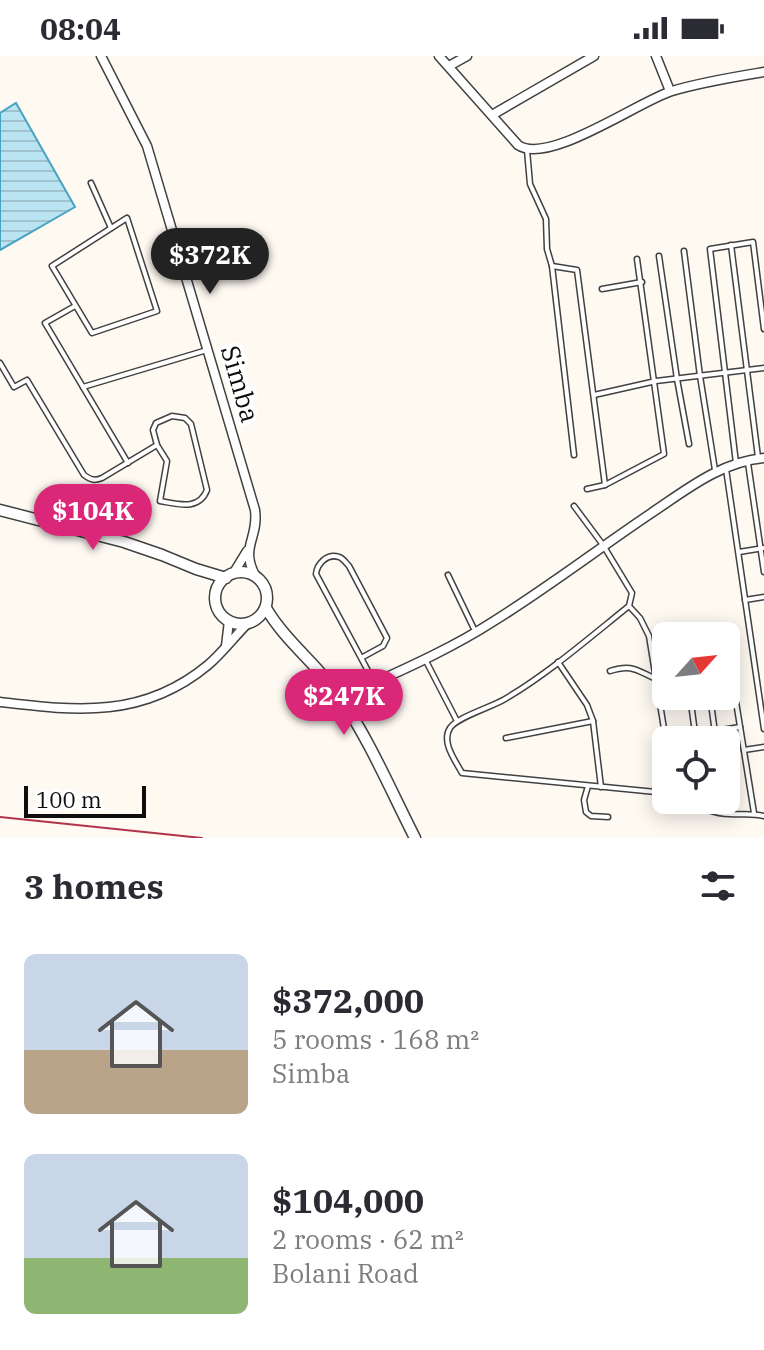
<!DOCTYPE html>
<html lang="en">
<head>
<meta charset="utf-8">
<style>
  :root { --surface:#fff; --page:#f7f7f7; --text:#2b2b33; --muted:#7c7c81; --accent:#db2777 }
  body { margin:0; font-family:"IBM Plex Serif",serif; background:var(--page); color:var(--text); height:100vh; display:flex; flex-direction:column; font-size:30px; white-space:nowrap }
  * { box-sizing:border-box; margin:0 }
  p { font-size:26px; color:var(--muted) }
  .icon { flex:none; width:44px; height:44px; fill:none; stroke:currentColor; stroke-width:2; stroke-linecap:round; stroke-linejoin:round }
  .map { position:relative; height:782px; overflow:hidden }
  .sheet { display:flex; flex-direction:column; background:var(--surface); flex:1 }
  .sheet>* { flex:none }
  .needle { width:52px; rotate:63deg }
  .fabs { position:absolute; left:652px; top:566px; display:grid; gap:16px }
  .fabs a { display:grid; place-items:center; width:88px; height:88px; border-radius:12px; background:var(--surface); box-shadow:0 4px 20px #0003; font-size:40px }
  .scale { position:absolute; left:24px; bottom:20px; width:122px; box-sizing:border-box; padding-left:8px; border:4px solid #0e0e0e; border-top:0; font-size:22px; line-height:28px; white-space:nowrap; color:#0e0e0e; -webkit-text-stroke:6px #fff; paint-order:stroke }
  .price { position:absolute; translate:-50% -68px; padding:0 18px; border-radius:28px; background:var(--accent); color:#fff; font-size:26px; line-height:52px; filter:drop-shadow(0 2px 4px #0008) }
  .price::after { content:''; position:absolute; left:50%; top:48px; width:24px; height:18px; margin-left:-12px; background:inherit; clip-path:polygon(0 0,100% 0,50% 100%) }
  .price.on { background:#222; color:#fff }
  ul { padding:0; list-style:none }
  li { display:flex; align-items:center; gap:24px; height:200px; padding:0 24px }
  li span { display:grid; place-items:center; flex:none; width:224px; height:160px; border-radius:12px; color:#555 }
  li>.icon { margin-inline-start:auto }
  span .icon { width:96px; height:96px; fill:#fffc; stroke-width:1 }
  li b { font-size:34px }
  h2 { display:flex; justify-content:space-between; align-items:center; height:96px; padding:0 24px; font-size:34px }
  .status { display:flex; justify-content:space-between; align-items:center; height:56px; padding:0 40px; background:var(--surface); direction:ltr }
  .status svg { height:22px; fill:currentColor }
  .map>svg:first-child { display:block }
  .water { fill:url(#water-rules); stroke:#48a3c1; stroke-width:2 }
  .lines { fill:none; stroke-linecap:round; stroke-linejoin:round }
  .service-casing { stroke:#414141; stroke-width:7 }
  .minor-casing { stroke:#414141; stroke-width:11 }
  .tertiary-casing { stroke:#414141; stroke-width:13 }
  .service { stroke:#fff; stroke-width:4 }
  .minor { stroke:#fff; stroke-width:8 }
  .tertiary { stroke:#fff; stroke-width:10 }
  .rail { stroke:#b2334c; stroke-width:2 }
  .labels { text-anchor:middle; stroke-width:8; stroke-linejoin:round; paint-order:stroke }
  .street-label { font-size:26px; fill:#0e0e0e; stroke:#fff }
</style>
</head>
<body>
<div class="status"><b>08:04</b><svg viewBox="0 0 49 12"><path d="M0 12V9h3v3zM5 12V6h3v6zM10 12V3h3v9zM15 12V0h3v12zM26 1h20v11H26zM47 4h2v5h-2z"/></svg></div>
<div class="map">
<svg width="764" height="782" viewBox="0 0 764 782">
  <defs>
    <pattern id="water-rules" width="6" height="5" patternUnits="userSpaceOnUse" patternTransform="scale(2)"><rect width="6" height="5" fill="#bae4f1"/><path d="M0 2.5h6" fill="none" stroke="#9fc2cd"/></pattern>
  </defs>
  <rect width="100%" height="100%" fill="#fef9f1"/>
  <path class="water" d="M16,47L75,151L0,194V57Z"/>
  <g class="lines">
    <defs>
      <g id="service">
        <path d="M527,94L530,128L546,163L547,193L552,210L574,399"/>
        <path d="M91,127L111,172"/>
        <path d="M127,162L157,255L92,277L52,210Z"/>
        <path d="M731,189L758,401"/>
        <path d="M684,195L700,320L715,414"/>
        <path d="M659,200L677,323L689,388"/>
        <path d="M552,210L577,214L605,429"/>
        <path d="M602,233L642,226"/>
        <path d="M75,250L45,267L128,407"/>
        <path d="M0,307L14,331L27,324L84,419C91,424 95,425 102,422L157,389"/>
        <path d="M83,331L207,294"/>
        <path d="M594,339L656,325L764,312"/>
        <path d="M172,360L185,362L191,368L207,434C199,455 178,448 160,445L167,405L157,389L153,374L156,367Z"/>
        <path d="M736,407L710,193L753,186L764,273"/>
        <path d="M748,407L764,516"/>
        <path d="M726,413L764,673"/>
        <path d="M587,433L605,429L664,398L637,203"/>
        <path d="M574,450L603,489L632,537L629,550L640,562L649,580L666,685"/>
        <path d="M739,496L764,492"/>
        <path d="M448,519L475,575"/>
        <path d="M745,544L764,541"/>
        <path d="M629,550C589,582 549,617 505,643C492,651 457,661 450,672C441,686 455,704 462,717L666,737"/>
        <path d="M361,602L383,590L387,582L349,510C346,507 343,502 339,501C327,497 317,508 316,518L374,626"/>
        <path d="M426,605L457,665"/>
        <path d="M558,606L587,649L593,665L601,731"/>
        <path d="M610,615C632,608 636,614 656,623"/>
        <path d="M726,623L732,621L754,757"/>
        <path d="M690,640L696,684"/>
        <path d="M710,640L716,684"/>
        <path d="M506,682L593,665"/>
        <path d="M666,683L740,671"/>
        <path d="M744,694L764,691"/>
        <path d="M588,730L584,744L586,756L591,760L608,761"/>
        <path d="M686,744C700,751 714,758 730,758C742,759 752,757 764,760"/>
        <path d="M725,744L727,757"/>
      </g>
      <g id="minor">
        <path d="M101,0L147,90L255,454C259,483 239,491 256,521"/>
        <path d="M439,0L518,89C548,110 639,45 672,35C702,26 734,21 764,16"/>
        <path d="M656,0L670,35"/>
        <path d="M449,10L467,0"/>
        <path d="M492,59L594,0"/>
        <path d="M233,518L247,495"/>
        <path d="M226,590L229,565"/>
        <path d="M341,642C393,618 446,596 494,565C547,532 598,493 650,458C686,434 720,406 764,402"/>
        <path d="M0,646C77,655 143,663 208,609C223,596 234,581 247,568"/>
      </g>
      <g id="tertiary">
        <path d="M0,454L124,486L162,499L196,513L226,522"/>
        <circle cx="241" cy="542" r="26"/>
        <path d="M266,552C285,585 318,609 340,641C370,685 391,735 415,782"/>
      </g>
    </defs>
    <use href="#service" class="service-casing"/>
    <use href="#minor" class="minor-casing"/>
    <use href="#tertiary" class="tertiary-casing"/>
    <use href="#service" class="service"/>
    <use href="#minor" class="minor"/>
    <use href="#tertiary" class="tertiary"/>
    <path class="rail" d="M0,761L202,782"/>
  </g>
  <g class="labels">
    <g class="street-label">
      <text transform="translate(240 328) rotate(74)" y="9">Simba</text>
    </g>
  </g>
</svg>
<div class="fabs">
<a><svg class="needle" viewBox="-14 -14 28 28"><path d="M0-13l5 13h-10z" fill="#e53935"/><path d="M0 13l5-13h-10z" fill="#7c7c81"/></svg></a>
<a><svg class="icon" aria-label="locate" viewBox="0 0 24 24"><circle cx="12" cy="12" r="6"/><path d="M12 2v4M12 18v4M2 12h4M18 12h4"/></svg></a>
</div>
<div class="scale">100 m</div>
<b class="price on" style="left:210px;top:240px">$372K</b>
<b class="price" style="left:93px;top:496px">$104K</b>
<b class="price" style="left:344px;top:681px">$247K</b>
</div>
<section class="sheet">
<h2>3 homes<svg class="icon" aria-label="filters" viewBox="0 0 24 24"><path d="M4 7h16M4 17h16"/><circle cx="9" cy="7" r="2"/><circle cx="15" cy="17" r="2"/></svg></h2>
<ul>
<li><span style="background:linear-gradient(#c9d6e8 60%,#b9a48a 0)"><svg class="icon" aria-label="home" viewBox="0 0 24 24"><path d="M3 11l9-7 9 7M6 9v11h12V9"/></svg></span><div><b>$372,000</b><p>5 rooms · 168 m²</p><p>Simba</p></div></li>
<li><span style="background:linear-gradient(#c9d6e8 65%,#8fb573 0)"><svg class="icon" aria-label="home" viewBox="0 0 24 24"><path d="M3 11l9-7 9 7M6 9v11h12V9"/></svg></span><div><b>$104,000</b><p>2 rooms · 62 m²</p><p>Bolani Road</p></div></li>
</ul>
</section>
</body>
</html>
